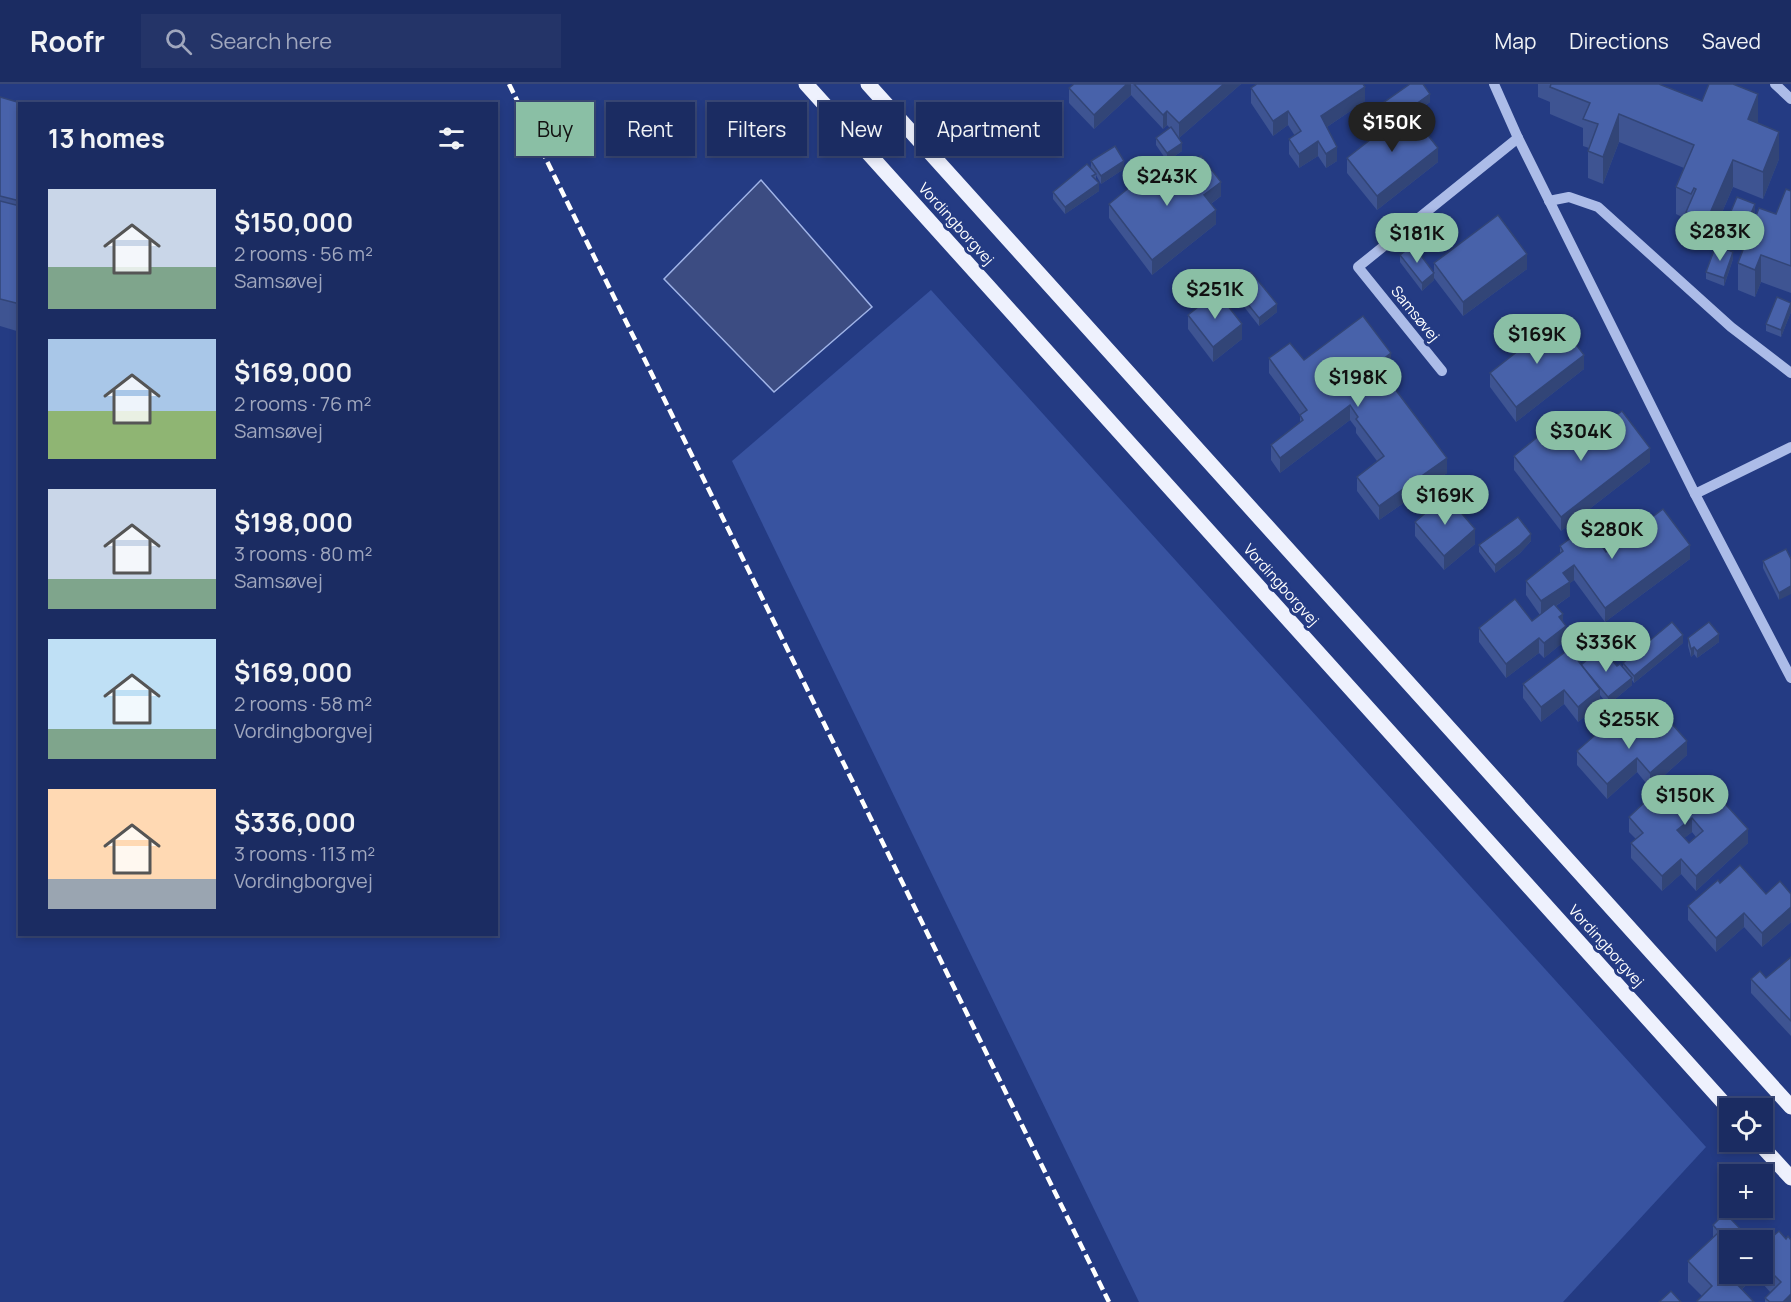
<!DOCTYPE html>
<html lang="en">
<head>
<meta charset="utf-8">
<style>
  :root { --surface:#1b2c62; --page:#243468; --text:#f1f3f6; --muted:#a0a7be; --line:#394877; --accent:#8abfa5 }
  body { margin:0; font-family:Manrope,sans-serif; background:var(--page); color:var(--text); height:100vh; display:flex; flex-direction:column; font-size:22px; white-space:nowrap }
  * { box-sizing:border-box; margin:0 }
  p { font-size:20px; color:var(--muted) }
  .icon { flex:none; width:33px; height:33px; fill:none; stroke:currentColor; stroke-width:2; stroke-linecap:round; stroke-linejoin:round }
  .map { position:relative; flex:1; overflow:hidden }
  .drawer { position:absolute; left:18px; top:18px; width:480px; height:834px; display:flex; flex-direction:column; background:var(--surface); border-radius:0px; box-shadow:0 3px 9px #0003,0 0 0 2px var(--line) }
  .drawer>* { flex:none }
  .hud { position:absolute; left:516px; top:18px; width:570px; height:54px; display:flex; gap:12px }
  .buttons { position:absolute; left:1719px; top:1014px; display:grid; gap:12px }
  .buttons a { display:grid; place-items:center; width:54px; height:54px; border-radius:0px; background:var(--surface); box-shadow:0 3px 9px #0003,0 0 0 2px var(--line); font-size:30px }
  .price { position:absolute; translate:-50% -51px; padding:0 14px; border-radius:21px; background:var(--accent); color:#111; font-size:20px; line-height:39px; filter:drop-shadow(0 2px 3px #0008) }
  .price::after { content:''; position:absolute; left:50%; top:36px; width:18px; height:14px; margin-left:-9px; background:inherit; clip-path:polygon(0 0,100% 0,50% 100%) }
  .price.current { background:#222; color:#fff }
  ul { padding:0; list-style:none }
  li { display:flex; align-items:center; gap:18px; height:150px; padding:0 30px }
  li span { display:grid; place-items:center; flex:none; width:168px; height:120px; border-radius:0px; color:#555 }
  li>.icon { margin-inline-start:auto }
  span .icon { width:72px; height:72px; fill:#fffc; stroke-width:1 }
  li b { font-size:26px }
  h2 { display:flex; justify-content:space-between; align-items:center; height:72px; padding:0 30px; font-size:26px }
  .chip { padding:0 21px; border-radius:0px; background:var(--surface); box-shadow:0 3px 9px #0003,0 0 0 2px var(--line); font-size:21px; line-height:54px }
  .chip.current { background:var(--accent); color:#111 }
  header { display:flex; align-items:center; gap:36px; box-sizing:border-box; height:84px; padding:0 30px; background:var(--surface); border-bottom:2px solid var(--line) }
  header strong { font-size:28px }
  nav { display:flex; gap:33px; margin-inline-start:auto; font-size:21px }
  .search { width:420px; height:54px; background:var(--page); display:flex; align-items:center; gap:15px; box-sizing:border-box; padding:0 21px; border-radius:0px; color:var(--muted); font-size:22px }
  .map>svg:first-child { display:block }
  .green { fill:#3853a0 }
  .water { fill:#3c4c82; stroke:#a0b4e8; stroke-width:1.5 }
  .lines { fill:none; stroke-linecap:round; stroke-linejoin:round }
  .minor { stroke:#acbce8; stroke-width:10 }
  .major { stroke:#eef1fd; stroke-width:15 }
  .rail { stroke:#fff; stroke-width:4.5; stroke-dasharray:10 4.5; stroke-linecap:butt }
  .wall { fill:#3e5492; fill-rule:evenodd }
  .shaded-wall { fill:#324577 }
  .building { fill:#4862aa; stroke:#324577; stroke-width:1.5; fill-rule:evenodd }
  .labels { text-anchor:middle; stroke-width:6; stroke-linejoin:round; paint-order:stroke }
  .street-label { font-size:15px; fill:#fff; stroke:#243b83 }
</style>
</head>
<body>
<header>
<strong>Roofr</strong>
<div class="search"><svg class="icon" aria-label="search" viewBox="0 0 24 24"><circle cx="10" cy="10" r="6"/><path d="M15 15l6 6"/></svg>Search here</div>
<nav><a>Map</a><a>Directions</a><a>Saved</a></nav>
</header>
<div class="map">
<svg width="1791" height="1218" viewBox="0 0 1791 1218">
  <rect width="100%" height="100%" fill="#243b83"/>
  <path class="green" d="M931,206L1706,1063L1563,1218H1139L732,377Z"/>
  <path class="water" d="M761,96L872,223L774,308L664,195Z"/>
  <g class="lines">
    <g class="minor">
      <path d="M1494,0L1518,54L1695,410L1791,363"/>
      <path d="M1775,0L1791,15"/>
      <path d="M1549,117L1569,113L1598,123L1731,243L1791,289"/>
      <path d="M1442,287L1358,183L1518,54"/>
      <path d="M1695,410L1791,594"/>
    </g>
    <g class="major">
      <path d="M806,0L1730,1026"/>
      <path d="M868,0L1791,1023"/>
      <path d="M1758,1058L1791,1094"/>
    </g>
    <path class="rail" d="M509,0L1109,1218"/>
  </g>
  <g class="wall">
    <path d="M1074,0H1241L1179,54L1176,50L1182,67L1167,77L1156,61V54L1170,44L1167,41L1163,45L1131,11L1094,45L1069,19V4Z"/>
    <path d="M1538,0H1659L1702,17L1758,38L1757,39L1779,75L1763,115L1733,103L1707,163L1686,155V135L1676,130V103L1684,84L1619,58L1603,100L1588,94V67L1589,64L1583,62V44L1550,30V18L1538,13Z"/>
    <path d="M1251,4L1365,17L1327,43L1337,77L1326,84L1318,72L1299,84L1289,70V55L1295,52L1288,41L1273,52L1251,19Z"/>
    <path d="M0,13L20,20V248L0,242Z"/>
    <path d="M1430,18L1412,31L1438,78L1377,126L1347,89V74L1392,38L1383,26V19Z"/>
    <path d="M1091,77L1124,85L1101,100L1096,91V96L1099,107L1065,130L1053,115V108L1091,84Z"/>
    <path d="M1791,107V209L1761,198L1755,213L1738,206V179L1776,130Z"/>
    <path d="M1153,109L1221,112L1211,120L1216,140L1152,191L1109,134V120Z"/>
    <path d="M1755,128L1747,147L1729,139V132Z"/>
    <path d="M1400,171L1434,188V179L1527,185L1463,232L1434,194V196L1422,207L1400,178Z"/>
    <path d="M1733,175L1724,202L1706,195V188Z"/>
    <path d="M1234,203L1277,228L1259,242L1234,210Z"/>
    <path d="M1791,219V228L1781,253L1766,247V240Z"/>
    <path d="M1188,231L1242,255L1213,278L1188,245Z"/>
    <path d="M1525,266L1584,285L1516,338L1490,303V289Z"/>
    <path d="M1269,274L1391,284L1365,304L1447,389L1379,436L1357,407V393L1377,377L1356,349V344L1350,336L1280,389L1271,376V361L1300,339V331L1269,289Z"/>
    <path d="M1575,363L1650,378L1561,447L1514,386V372L1550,364Z"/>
    <path d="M1415,438L1475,460L1444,486L1415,452Z"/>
    <path d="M1531,457L1520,469L1495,489L1479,468V461Z"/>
    <path d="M1560,462L1690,475L1605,538L1574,496L1570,499V512L1556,522L1563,537L1566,556L1544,574L1539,569L1506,594L1479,558V544L1532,537L1540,531L1526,511V497L1560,469Z"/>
    <path d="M1786,465L1779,516L1763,484V477Z"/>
    <path d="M1688,554L1719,558L1697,574L1694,570L1691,573L1688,562Z"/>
    <path d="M1683,559L1634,599L1632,596V601L1608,621L1600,611V620L1578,638L1564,620L1541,638L1523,614V600L1581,581L1617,582L1623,584V579Z"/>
    <path d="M1659,653L1687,671L1650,704L1637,688L1607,715L1577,681V667L1629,657Z"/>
    <path d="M1677,709L1748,759L1696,807L1681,790L1662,807L1631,774V759L1636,755L1629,748V733L1642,721V713ZM1692,748L1696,753L1689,759L1684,754Z"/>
    <path d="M1720,799L1766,810H1791V838L1762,863L1744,843L1716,868L1688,836V822Z"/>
    <path d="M1791,873V952L1751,909V895L1766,894Z"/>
    <path d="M1713,1141L1751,1156L1730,1190H1758L1742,1205L1754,1218H1697L1702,1212L1688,1198V1177L1713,1154Z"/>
    <path d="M1786,1155L1791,1218H1765V1214L1771,1209L1762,1199V1194L1758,1190H1762V1162Z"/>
  </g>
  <g class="shaded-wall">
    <path d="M1127,0H1131V11L1094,45V31Z"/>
    <path d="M1224,0H1241L1179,54V39Z"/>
    <path d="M1365,3V17L1321,47V32Z"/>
    <path d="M1430,10V18L1395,42V35Z"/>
    <path d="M1758,10V38L1748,62V35Z"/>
    <path d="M1167,27V41L1163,45V31Z"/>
    <path d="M1288,27V41L1273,52V37Z"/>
    <path d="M1619,30V58L1603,100V73Z"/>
    <path d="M1779,48V75L1763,115V88Z"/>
    <path d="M1318,57V72L1299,84V70Z"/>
    <path d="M1182,59V67L1167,77V69Z"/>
    <path d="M1337,63V77L1326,84V70Z"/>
    <path d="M1438,64V78L1377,126V112Z"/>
    <path d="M1733,76V103L1707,163V136Z"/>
    <path d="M1124,77V85L1101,100V92Z"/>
    <path d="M1221,98V112L1204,125V111Z"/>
    <path d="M1099,99V107L1065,130V123Z"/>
    <path d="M1755,120V128L1747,147V139Z"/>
    <path d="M1216,126V140L1152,191V176Z"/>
    <path d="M1733,168V175L1724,202V194Z"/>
    <path d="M1527,170V185L1463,232V218Z"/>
    <path d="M1761,171V198L1755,213V186Z"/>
    <path d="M1434,189V196L1422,207V199Z"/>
    <path d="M1277,220V228L1259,242V234Z"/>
    <path d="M1791,220V228L1781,253V246Z"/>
    <path d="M1242,240V255L1213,278V263Z"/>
    <path d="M1391,269V284L1358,309V294Z"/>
    <path d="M1584,271V285L1516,338V323Z"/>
    <path d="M1350,321V336L1280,389V374Z"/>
    <path d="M1650,364V378L1561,447V433Z"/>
    <path d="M1447,374V389L1379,436V422Z"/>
    <path d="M1475,445V460L1444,486V472Z"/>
    <path d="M1531,450V457L1520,469L1495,489V481Z"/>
    <path d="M1690,461V475L1605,538V524Z"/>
    <path d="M1574,481V496L1570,499V512L1541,532V517L1563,489Z"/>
    <path d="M1791,502V510L1779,516V509Z"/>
    <path d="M1563,530V545L1566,542V556L1544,574V559L1559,533Z"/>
    <path d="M1719,550V558L1697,574V567Z"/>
    <path d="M1683,551V559L1634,599V592Z"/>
    <path d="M1539,554V569L1506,594V580Z"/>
    <path d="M1694,563V570L1691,573V565Z"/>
    <path d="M1632,594V601L1608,621V613Z"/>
    <path d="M1600,605V620L1578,638V623Z"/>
    <path d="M1564,606V620L1541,638V623Z"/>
    <path d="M1687,657V671L1650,704V689Z"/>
    <path d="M1637,674V688L1607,715V700Z"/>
    <path d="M1692,734V748L1677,760V746Z"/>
    <path d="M1748,745V759L1696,807V792Z"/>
    <path d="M1681,775V790L1662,807V792Z"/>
    <path d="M1791,823V838L1762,863V849Z"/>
    <path d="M1744,829V843L1716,868V854Z"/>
    <path d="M1736,1190H1758L1731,1215V1194Z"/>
    <path d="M1791,1210V1218H1783Z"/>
  </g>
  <g class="building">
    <path d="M1074,0H1127L1094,31L1069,4Z"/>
    <path d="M1134,0H1224L1179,39L1167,27L1163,31Z"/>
    <path d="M1257,0H1363L1365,3L1321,32L1337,63L1326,70L1318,57L1299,70L1289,55L1301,47L1288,27L1273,37L1251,4Z"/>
    <path d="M1410,0H1423L1430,10L1395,35L1383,19Z"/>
    <path d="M1551,0H1659L1702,17L1709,0H1733L1758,10L1748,35L1779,48L1763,88L1733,76L1707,136L1686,128L1696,105L1694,104L1691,110L1676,103L1694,61L1619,30L1603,73L1588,67L1598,40L1583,35L1590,19L1550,3Z"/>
    <path d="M0,13L24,20H20V117L0,112Z"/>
    <path d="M1408,26L1438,64L1377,112L1347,74Z"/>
    <path d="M1171,43L1182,59L1167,69L1156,54Z"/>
    <path d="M1115,62L1124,77L1101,92L1091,77Z"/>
    <path d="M1201,72L1221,98L1204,111L1216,126L1152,176L1109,120L1141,94L1153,109Z"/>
    <path d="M1087,80L1096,90L1092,92L1099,99L1065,123L1053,108Z"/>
    <path d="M1786,105L1791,107V182L1761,171L1755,186L1738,179L1759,124L1776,130Z"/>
    <path d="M1737,113L1755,120L1747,139L1729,132Z"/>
    <path d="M0,117L20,122V220L0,215Z"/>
    <path d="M1498,131L1527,170L1463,218L1434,179Z"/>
    <path d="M1413,161L1434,189L1422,199L1400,171Z"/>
    <path d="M1716,161L1733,168L1724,194L1706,188Z"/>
    <path d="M1251,188L1277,220L1259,234L1234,203Z"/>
    <path d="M1217,208L1242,240L1213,263L1188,231Z"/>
    <path d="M1777,213L1791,219L1781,246L1766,240Z"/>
    <path d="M1363,232L1391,269L1358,294L1368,307L1383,296L1392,308L1395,305L1447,374L1379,422L1357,393L1384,372L1356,335L1358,333L1350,321L1280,374L1271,361L1303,336L1300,331L1307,326L1269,274L1290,259L1304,276Z"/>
    <path d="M1559,238L1584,271L1516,323L1490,289L1523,263L1525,266Z"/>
    <path d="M1622,327L1650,364L1561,433L1514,372L1540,351L1550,364L1566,351L1575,363Z"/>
    <path d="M1446,411L1475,445L1444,472L1415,438Z"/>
    <path d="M1663,425L1690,461L1605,524L1574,481L1563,489L1570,498L1541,517L1526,497L1563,467L1560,462L1587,442L1606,468Z"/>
    <path d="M1518,433L1531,450L1520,461L1495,481L1479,461Z"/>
    <path d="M1786,465L1791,475V502L1779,509L1763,477Z"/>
    <path d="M1515,515L1532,537L1554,520L1563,530L1559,533L1566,542L1544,559L1539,554L1506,580L1479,544Z"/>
    <path d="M1672,538L1683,551L1634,592L1623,579Z"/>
    <path d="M1709,538L1719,550L1697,567L1694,563L1691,565L1688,554Z"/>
    <path d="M1601,564L1617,582L1620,580L1632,594L1608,613L1581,581Z"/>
    <path d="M1569,565L1600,605L1578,623L1564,606L1541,623L1523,600Z"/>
    <path d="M1611,637L1629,657L1648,640L1659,653L1672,640L1687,657L1650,689L1637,674L1607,700L1577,667Z"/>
    <path d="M1699,691L1748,745L1696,792L1681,775L1662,792L1631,759L1643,749L1629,733L1646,717L1642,713L1663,694L1677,709ZM1692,734L1703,747L1689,759L1677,746Z"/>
    <path d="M1740,781L1766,810L1780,797L1791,810V823L1762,849L1744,829L1716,854L1688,822L1718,796L1720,799Z"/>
    <path d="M1791,873V937L1751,895L1760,887L1766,894Z"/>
    <path d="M1725,1129L1751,1156H1730V1190H1736L1731,1194L1754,1218H1698L1697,1217L1712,1202L1688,1177L1719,1148L1713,1141Z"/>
    <path d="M1779,1147L1786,1155L1788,1152L1791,1156V1210L1783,1218H1770L1765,1214L1781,1198L1762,1179L1765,1175L1762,1173V1162Z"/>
    <path d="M1671,1207L1681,1218H1659Z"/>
  </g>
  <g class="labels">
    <g class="street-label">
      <text transform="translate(956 140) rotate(48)" y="5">Vordingborgvej</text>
      <text transform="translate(1415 230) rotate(51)" y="5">Samsøvej</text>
      <text transform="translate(1281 501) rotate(48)" y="5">Vordingborgvej</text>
      <text transform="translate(1606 862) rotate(48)" y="5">Vordingborgvej</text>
    </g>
  </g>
</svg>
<div class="buttons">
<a><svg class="icon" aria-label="locate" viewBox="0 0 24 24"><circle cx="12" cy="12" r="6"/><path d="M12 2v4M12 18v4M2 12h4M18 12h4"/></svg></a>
<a>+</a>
<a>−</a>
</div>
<b class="price current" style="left:1392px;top:69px">$150K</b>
<b class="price" style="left:1167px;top:123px">$243K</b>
<b class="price" style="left:1720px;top:178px">$283K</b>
<b class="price" style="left:1417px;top:180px">$181K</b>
<b class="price" style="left:1215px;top:236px">$251K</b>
<b class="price" style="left:1537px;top:281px">$169K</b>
<b class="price" style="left:1358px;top:324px">$198K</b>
<b class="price" style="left:1581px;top:378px">$304K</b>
<b class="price" style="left:1445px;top:442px">$169K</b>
<b class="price" style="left:1612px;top:476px">$280K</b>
<b class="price" style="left:1606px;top:589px">$336K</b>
<b class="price" style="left:1629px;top:666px">$255K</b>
<b class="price" style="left:1685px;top:742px">$150K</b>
<div class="hud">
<a class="chip current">Buy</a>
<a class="chip">Rent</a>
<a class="chip">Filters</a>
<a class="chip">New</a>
<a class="chip">Apartment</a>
</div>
<section class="drawer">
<h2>13 homes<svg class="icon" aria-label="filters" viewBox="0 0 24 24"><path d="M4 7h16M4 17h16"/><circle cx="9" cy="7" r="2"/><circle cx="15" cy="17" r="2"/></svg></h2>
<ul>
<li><span style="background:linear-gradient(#c9d6e8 65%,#7fa58c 0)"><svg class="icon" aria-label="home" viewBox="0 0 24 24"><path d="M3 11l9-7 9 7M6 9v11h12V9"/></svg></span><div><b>$150,000</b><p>2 rooms · 56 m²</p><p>Samsøvej</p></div></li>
<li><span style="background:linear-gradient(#a9c7e8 60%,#8fb573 0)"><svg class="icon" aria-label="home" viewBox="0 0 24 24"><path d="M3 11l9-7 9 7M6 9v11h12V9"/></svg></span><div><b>$169,000</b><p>2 rooms · 76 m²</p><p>Samsøvej</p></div></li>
<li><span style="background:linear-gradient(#c9d6e8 75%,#7fa58c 0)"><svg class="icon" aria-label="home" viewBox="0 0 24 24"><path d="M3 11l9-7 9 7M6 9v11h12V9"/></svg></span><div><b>$198,000</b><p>3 rooms · 80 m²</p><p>Samsøvej</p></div></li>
<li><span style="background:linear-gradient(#bfe0f5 75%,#7fa58c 0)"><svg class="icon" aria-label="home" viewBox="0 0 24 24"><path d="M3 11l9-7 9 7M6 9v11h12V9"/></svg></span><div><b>$169,000</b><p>2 rooms · 58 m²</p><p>Vordingborgvej</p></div></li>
<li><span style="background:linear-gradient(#ffd9b3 75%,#9aa5b1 0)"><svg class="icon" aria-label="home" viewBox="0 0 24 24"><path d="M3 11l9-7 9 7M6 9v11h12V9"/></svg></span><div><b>$336,000</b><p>3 rooms · 113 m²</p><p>Vordingborgvej</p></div></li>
</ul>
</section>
</div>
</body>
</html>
